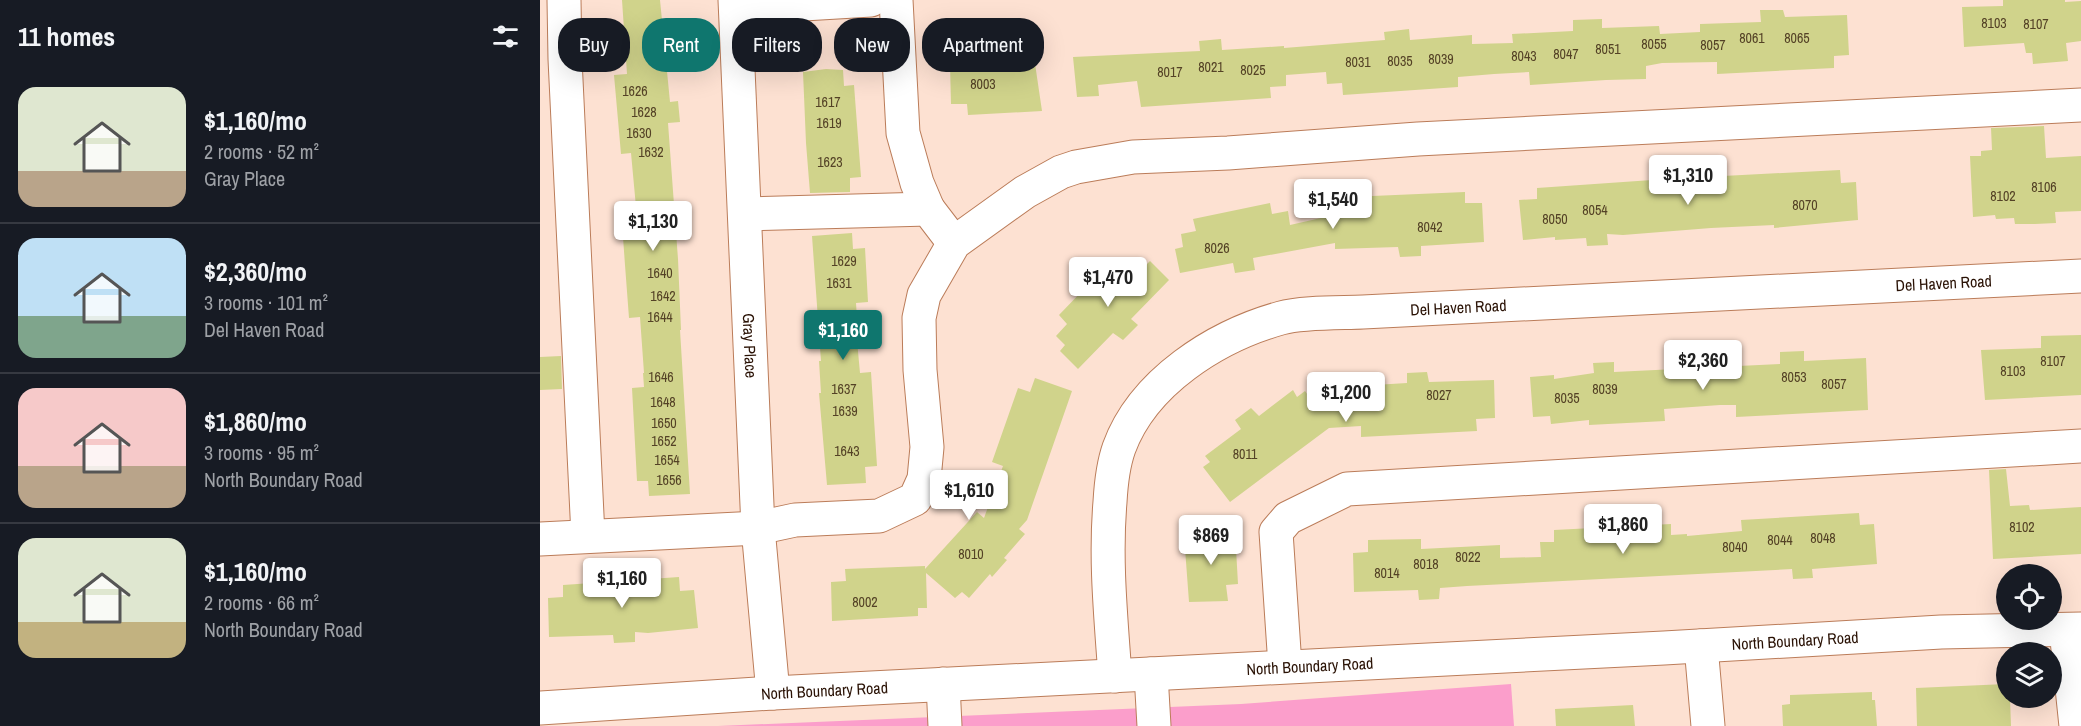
<!DOCTYPE html>
<html lang="en">
<head>
<meta charset="utf-8">
<style>
  :root { --surface:#171b24; --page:#242831; --text:#f1f3f6; --muted:#9ea1a6; --line:#363941; --accent:#0f766e }
  body { margin:0; font-family:"Archivo Narrow",sans-serif; background:var(--page); color:var(--text); height:100vh; display:flex; flex-direction:column; font-size:22px; white-space:nowrap }
  * { box-sizing:border-box; margin:0 }
  p { font-size:20px; color:var(--muted) }
  .icon { flex:none; width:33px; height:33px; fill:none; stroke:currentColor; stroke-width:2; stroke-linecap:round; stroke-linejoin:round }
  .map { position:relative; flex:1; overflow:hidden }
  .details { display:flex; flex-direction:column; background:var(--surface); width:540px }
  .details>* { flex:none }
  .hud { position:absolute; left:18px; top:18px; width:570px; height:54px; display:flex; gap:12px }
  .buttons { position:absolute; left:1456px; top:564px; display:grid; gap:12px }
  .buttons a { display:grid; place-items:center; width:66px; height:66px; border-radius:50%; background:var(--surface); box-shadow:0 6px 24px #0002; font-size:30px }
  .price { position:absolute; translate:-50% -51px; padding:0 14px; border-radius:6px; background:#fff; color:#222; font-size:20px; line-height:39px; filter:drop-shadow(0 2px 3px #0008) }
  .price::after { content:''; position:absolute; left:50%; top:36px; width:18px; height:14px; margin-left:-9px; background:inherit; clip-path:polygon(0 0,100% 0,50% 100%) }
  .price.current { background:var(--accent); color:#fff }
  ul { padding:0; list-style:none }
  li { display:flex; align-items:center; gap:18px; height:150px; padding:0 18px }
  li+li { border-top:2px solid var(--line) }
  li span { display:grid; place-items:center; flex:none; width:168px; height:120px; border-radius:18px; color:#555 }
  li>.icon { margin-inline-start:auto }
  span .icon { width:72px; height:72px; fill:#fffc; stroke-width:1 }
  li b { font-size:26px }
  h2 { display:flex; justify-content:space-between; align-items:center; height:72px; padding:0 18px; font-size:26px }
  .tag { padding:0 21px; border-radius:24px; background:var(--surface); box-shadow:0 6px 24px #0002; font-size:21px; line-height:54px }
  .tag.current { background:var(--accent); color:#fff }
  main { display:flex; flex:1; min-height:0 }
  .map>svg:first-child { display:block }
  .green { fill:#fb9ecb }
  .building { fill:#d0d38b }
  .lines { fill:none; stroke-linecap:round; stroke-linejoin:round }
  .minor-casing { stroke:#bb7c59; stroke-width:35 }
  .minor { stroke:#fff; stroke-width:33 }
  .labels { text-anchor:middle; stroke-width:6; stroke-linejoin:round; paint-order:stroke }
  .number-label { font-size:14px; fill:#544226 }
  .street-label { font-size:16px; fill:#2a1205; stroke:#fde1d2 }
</style>
</head>
<body>
<main>
<section class="details">
<h2>11 homes<svg class="icon" aria-label="filters" viewBox="0 0 24 24"><path d="M4 7h16M4 17h16"/><circle cx="9" cy="7" r="2"/><circle cx="15" cy="17" r="2"/></svg></h2>
<ul>
<li><span style="background:linear-gradient(#dfe7d0 70%,#b9a48a 0)"><svg class="icon" aria-label="home" viewBox="0 0 24 24"><path d="M3 11l9-7 9 7M6 9v11h12V9"/></svg></span><div><b>$1,160/mo</b><p>2 rooms · 52 m²</p><p>Gray Place</p></div></li>
<li><span style="background:linear-gradient(#bfe0f5 65%,#7fa58c 0)"><svg class="icon" aria-label="home" viewBox="0 0 24 24"><path d="M3 11l9-7 9 7M6 9v11h12V9"/></svg></span><div><b>$2,360/mo</b><p>3 rooms · 101 m²</p><p>Del Haven Road</p></div></li>
<li><span style="background:linear-gradient(#f6c9c9 65%,#b9a48a 0)"><svg class="icon" aria-label="home" viewBox="0 0 24 24"><path d="M3 11l9-7 9 7M6 9v11h12V9"/></svg></span><div><b>$1,860/mo</b><p>3 rooms · 95 m²</p><p>North Boundary Road</p></div></li>
<li><span style="background:linear-gradient(#dfe7d0 70%,#c2b280 0)"><svg class="icon" aria-label="home" viewBox="0 0 24 24"><path d="M3 11l9-7 9 7M6 9v11h12V9"/></svg></span><div><b>$1,160/mo</b><p>2 rooms · 66 m²</p><p>North Boundary Road</p></div></li>
</ul>
</section>
<div class="map">
<svg width="1541" height="726" viewBox="0 0 1541 726">
  <rect width="100%" height="100%" fill="#fde1d2"/>
  <path class="green" d="M971,684L974,726H178L701,704Z"/>
  <g class="building">
    <path d="M82,0H120L130,102L138,101L140,122L128,123L138,259L141,330H140L150,494L109,496L108,481H97L92,388L104,387L103,373H104L100,317L89,318L85,265L82,223H94L93,207H96L91,153L81,154L74,75L87,74Z"/>
    <path d="M1463,0H1525V2L1541,1V41L1526,43L1528,61L1493,64L1492,53H1486L1484,43L1424,47L1422,7L1463,6Z"/>
    <path d="M1220,10H1243L1245,17L1307,15L1309,55L1294,56V68L1177,74V62L1122,63L1106,66V79L1066,80L990,85L989,72L954,74L918,77V87L803,95L802,83L787,84L786,72L746,75V86L730,87L731,98L601,107L597,81L558,85L559,96L537,97L533,57L660,51L659,41L681,39L682,50L744,46V48L845,40L844,32L869,29L870,40L932,35V44L973,43L972,34L1033,31V20L1062,19V28L1119,26L1120,34L1160,32V24L1221,22Z"/>
    <path d="M493,50L502,111L428,115L427,104H411L410,64L432,63L433,66L472,65V51Z"/>
    <path d="M286,69L303,70L304,86L314,85L321,177L310,178V192L270,193L266,143L263,72Z"/>
    <path d="M1504,126L1506,158L1541,156V211L1515,212L1516,223L1495,224H1475L1474,218L1456,219L1455,215L1433,217L1430,156H1441V151L1452,150L1451,128Z"/>
    <path d="M1300,170L1301,183L1316,182L1318,220L1234,228V225L1171,228L1083,235L1067,234L1068,245L1047,246L1046,238L1015,240V237L983,240L979,200L997,199V188L1112,180L1113,192L1129,191V193L1184,188L1183,176Z"/>
    <path d="M925,192V203H942L944,242L881,246V256L860,257L858,247L795,249V243L713,258L715,270L695,273L693,263L640,273L635,249L643,247L641,234L656,231L653,219L730,203L732,214L748,211L750,225L794,215L793,210H810L809,197Z"/>
    <path d="M312,233L313,249L325,248L328,302L316,303L317,318L315,319L320,373L331,372L337,466L325,467L326,483L287,485L279,393H281L279,361H281L272,236Z"/>
    <path d="M594,257L604,267L610,261L629,280L591,319L598,325L583,340L573,333L538,369L520,351L525,345L516,336L527,324L519,315L573,259L583,269Z"/>
    <path d="M1541,335V395L1445,400L1441,350L1501,348V336Z"/>
    <path d="M1264,351V361L1326,358L1328,410L1196,417V405H1180L1124,409L1125,421L1049,425V420L1011,424L1010,416L993,417L990,377L1014,375V379L1054,373L1053,363L1074,362V372L1240,364V352Z"/>
    <path d="M21,356L22,389L0,390V357Z"/>
    <path d="M887,372L889,382L954,380L955,418L936,419L937,431L821,437V426L789,428L690,502L663,467L670,462L665,456L701,429L695,420L711,408L719,416L753,390L757,397L765,391L770,398L803,396L802,387L867,383V373Z"/>
    <path d="M495,378L532,391L487,520L479,529L485,534L464,558L467,560L452,577L450,574L429,598L422,592L415,598L386,573L387,608H378V616L292,621L291,582L306,581L305,569L385,566V569L437,512L444,518L463,466L452,462L478,388L490,392Z"/>
    <path d="M1466,469L1470,506L1489,505L1490,510L1541,507V554L1453,559L1449,470Z"/>
    <path d="M1319,513L1320,525L1334,524L1337,564L1272,569L1273,578L1253,579L1252,569L927,586L900,588L899,599L879,600L878,590L814,592L813,553L828,552V540L881,539V549L960,545V558L1001,557L1000,542H1014V530L1131,524V535L1147,534V536L1202,531L1201,520Z"/>
    <path d="M695,531L698,584L686,585L688,601L649,602L644,535Z"/>
    <path d="M139,577L140,591L154,590L158,628L108,633L95,632V642L74,643L73,635L9,637L8,598L23,597V585Z"/>
    <path d="M1466,684L1467,698H1470L1471,726H1377L1376,688Z"/>
    <path d="M1332,692V700H1335L1337,726H1243L1242,705L1250,704V695Z"/>
    <path d="M1093,705L1095,726H1016L1015,709Z"/>
  </g>
  <g class="lines">
    <defs>
      <g id="minor">
        <path d="M24,0L25,59L48,536"/>
        <path id="s1" d="M195,0L218,528L233,693"/>
        <path d="M356,0L363,133L377,183L388,209"/>
        <path d="M196,8L331,0"/>
        <path d="M205,214L388,209L414,243"/>
        <path d="M0,539L218,528L255,520L339,516L375,499L384,479L387,447L380,370L379,318L384,295L414,243L485,192L521,172L536,167L593,157L688,153L878,139L1541,105"/>
        <path d="M1526,630L1536,726"/>
        <path d="M1161,646L1168,726"/>
        <path d="M745,666L736,532L748,518L807,489L1541,446"/>
        <path d="M611,674L614,726"/>
        <path id="s2" d="M575,676C571,618 565,560 570,502C571,484 573,465 579,448C603,382 676,336 741,318C762,312 800,313 823,312L1541,276"/>
        <path d="M403,684L405,726"/>
        <path id="s3" d="M0,708L233,693L1124,648L1401,632L1541,629"/>
      </g>
    </defs>
    <use href="#minor" class="minor-casing"/>
    <use href="#minor" class="minor"/>
  </g>
  <g class="labels">
    <g class="number-label">
      <text x="1454" y="28">8103</text>
      <text x="1496" y="29">8107</text>
      <text x="1212" y="43">8061</text>
      <text x="1257" y="43">8065</text>
      <text x="1114" y="49">8055</text>
      <text x="1173" y="50">8057</text>
      <text x="1068" y="54">8051</text>
      <text x="1026" y="59">8047</text>
      <text x="984" y="61">8043</text>
      <text x="901" y="64">8039</text>
      <text x="860" y="66">8035</text>
      <text x="818" y="67">8031</text>
      <text x="671" y="72">8021</text>
      <text x="713" y="75">8025</text>
      <text x="630" y="77">8017</text>
      <text x="443" y="89">8003</text>
      <text x="95" y="96">1626</text>
      <text x="288" y="107">1617</text>
      <text x="104" y="117">1628</text>
      <text x="289" y="128">1619</text>
      <text x="99" y="138">1630</text>
      <text x="111" y="157">1632</text>
      <text x="290" y="167">1623</text>
      <text x="1504" y="192">8106</text>
      <text x="1463" y="201">8102</text>
      <text x="1265" y="210">8070</text>
      <text x="1055" y="215">8054</text>
      <text x="1015" y="224">8050</text>
      <text x="890" y="232">8042</text>
      <text x="677" y="253">8026</text>
      <text x="304" y="266">1629</text>
      <text x="120" y="278">1640</text>
      <text x="299" y="288">1631</text>
      <text x="123" y="301">1642</text>
      <text x="120" y="322">1644</text>
      <text x="1513" y="366">8107</text>
      <text x="1473" y="376">8103</text>
      <text x="121" y="382">1646</text>
      <text x="1254" y="382">8053</text>
      <text x="1294" y="389">8057</text>
      <text x="304" y="394">1637</text>
      <text x="1065" y="394">8039</text>
      <text x="899" y="400">8027</text>
      <text x="1027" y="403">8035</text>
      <text x="123" y="407">1648</text>
      <text x="305" y="416">1639</text>
      <text x="124" y="428">1650</text>
      <text x="124" y="446">1652</text>
      <text x="307" y="456">1643</text>
      <text x="705" y="459">8011</text>
      <text x="127" y="465">1654</text>
      <text x="129" y="485">1656</text>
      <text x="1482" y="532">8102</text>
      <text x="1283" y="543">8048</text>
      <text x="1240" y="545">8044</text>
      <text x="1195" y="552">8040</text>
      <text x="431" y="559">8010</text>
      <text x="928" y="562">8022</text>
      <text x="886" y="569">8018</text>
      <text x="847" y="578">8014</text>
      <text x="325" y="607">8002</text>
    </g>
    <g class="street-label">
      <text dy="6" stroke="none"><textPath href="#s2" startOffset="1108">Del Haven Road</textPath></text>
      <text dy="6" stroke="none"><textPath href="#s2" startOffset="622">Del Haven Road</textPath></text>
      <text dy="6" stroke="none"><textPath href="#s1" startOffset="346">Gray Place</textPath></text>
      <text dy="6" stroke="none"><textPath href="#s3" startOffset="1257">North Boundary Road</textPath></text>
      <text dy="6" stroke="none"><textPath href="#s3" startOffset="771">North Boundary Road</textPath></text>
      <text dy="6" stroke="none"><textPath href="#s3" startOffset="285">North Boundary Road</textPath></text>
    </g>
  </g>
</svg>
<div class="buttons">
<a><svg class="icon" aria-label="locate" viewBox="0 0 24 24"><circle cx="12" cy="12" r="6"/><path d="M12 2v4M12 18v4M2 12h4M18 12h4"/></svg></a>
<a><svg class="icon" aria-label="layers" viewBox="0 0 24 24"><path d="M12 4l9 5-9 5-9-5zM3 14l9 5 9-5"/></svg></a>
</div>
<b class="price" style="left:1148px;top:206px">$1,310</b>
<b class="price" style="left:793px;top:230px">$1,540</b>
<b class="price" style="left:113px;top:252px">$1,130</b>
<b class="price" style="left:568px;top:308px">$1,470</b>
<b class="price current" style="left:303px;top:361px">$1,160</b>
<b class="price" style="left:1163px;top:391px">$2,360</b>
<b class="price" style="left:806px;top:423px">$1,200</b>
<b class="price" style="left:429px;top:521px">$1,610</b>
<b class="price" style="left:1083px;top:555px">$1,860</b>
<b class="price" style="left:671px;top:566px">$869</b>
<b class="price" style="left:82px;top:609px">$1,160</b>
<div class="hud">
<a class="tag">Buy</a>
<a class="tag current">Rent</a>
<a class="tag">Filters</a>
<a class="tag">New</a>
<a class="tag">Apartment</a>
</div>
</div>
</main>
</body>
</html>
